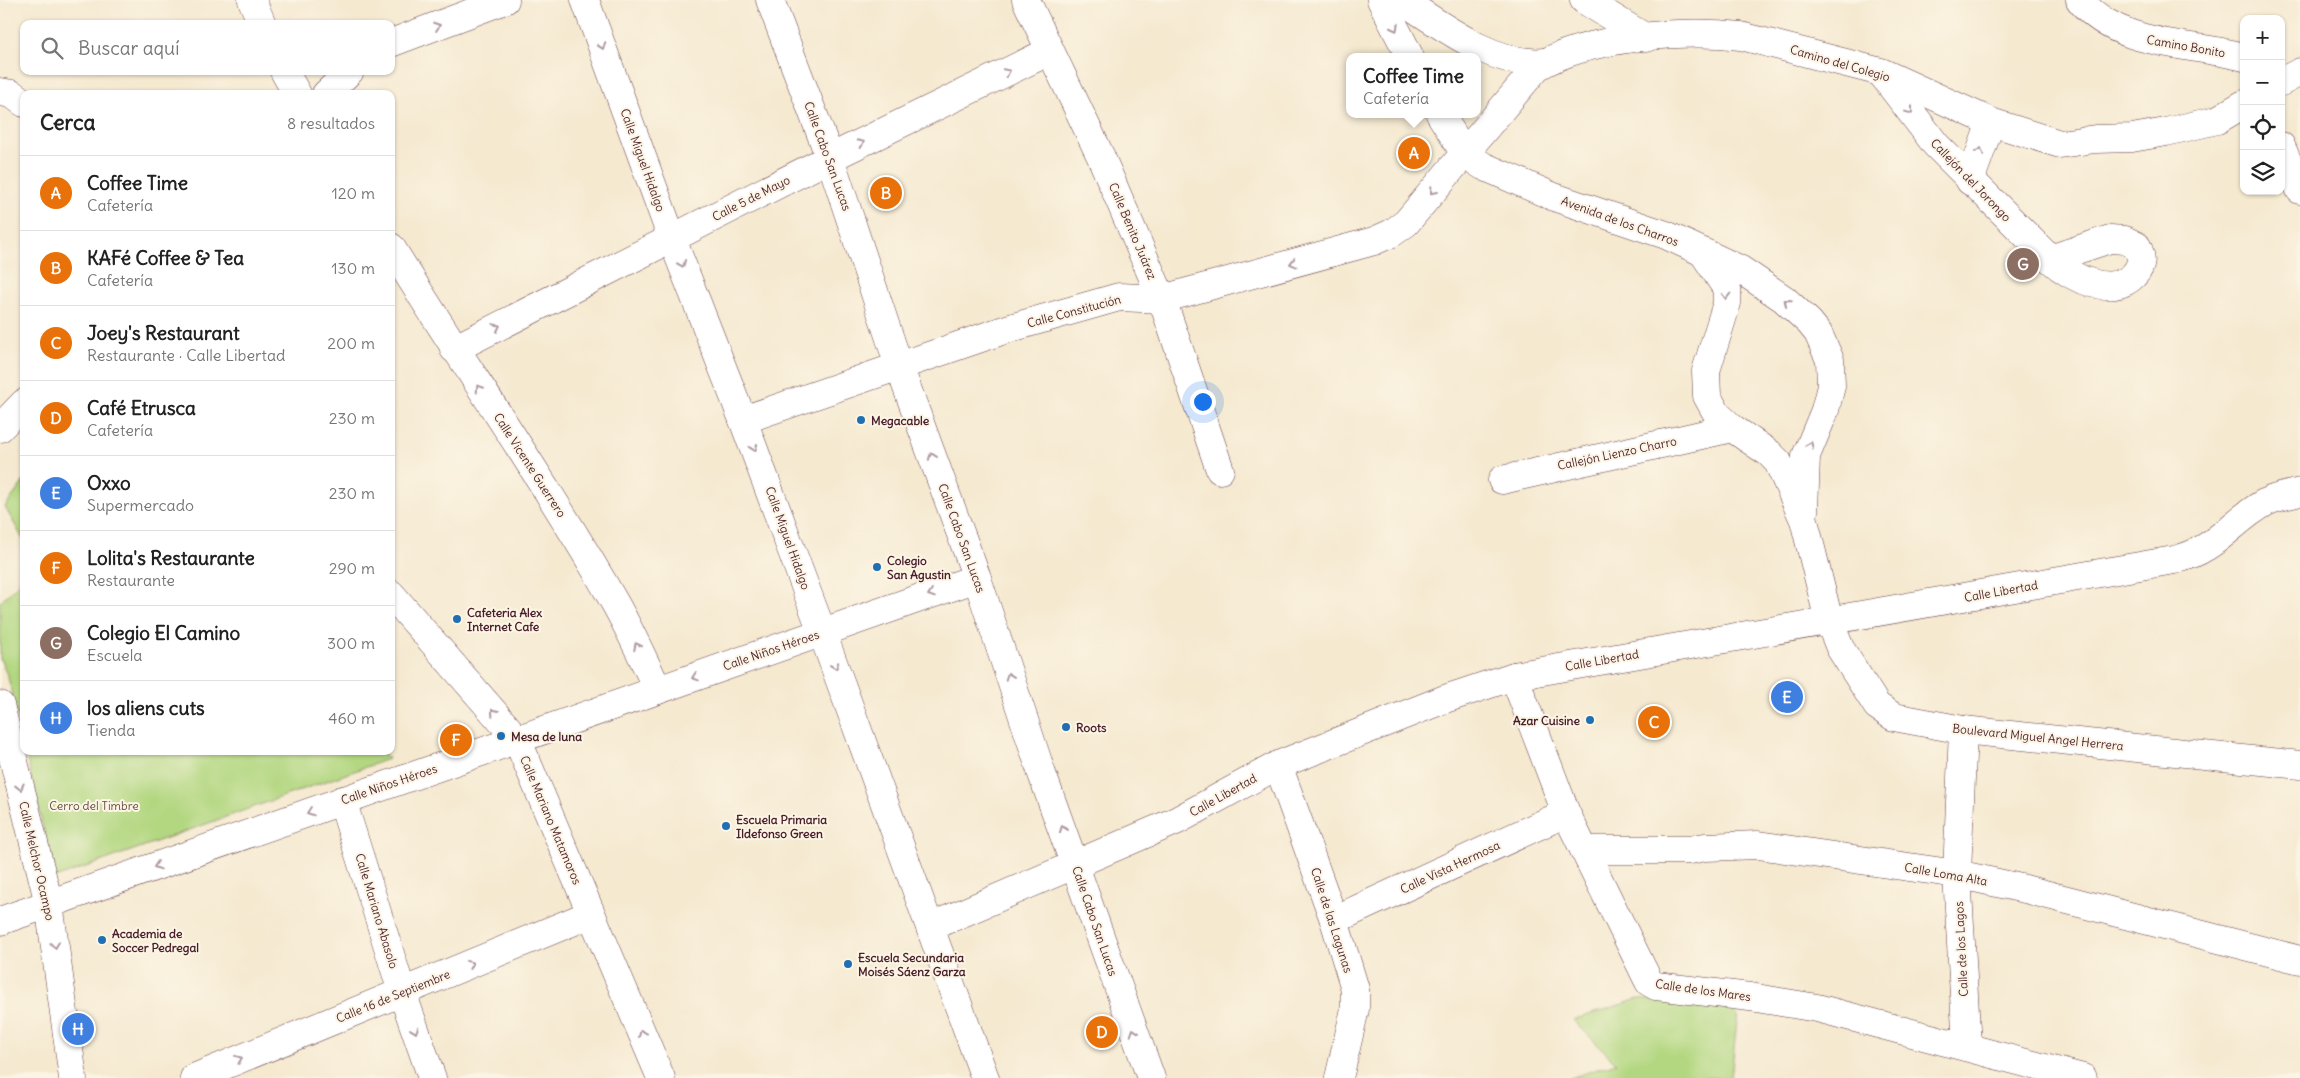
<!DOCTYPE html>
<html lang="es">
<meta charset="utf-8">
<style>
body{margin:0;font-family:Delius,sans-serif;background:#f6f6f6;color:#222}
.controls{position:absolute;right:15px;top:15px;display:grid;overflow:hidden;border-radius:10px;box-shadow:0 1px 4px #0004}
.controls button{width:45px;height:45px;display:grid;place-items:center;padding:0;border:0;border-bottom:1px solid #e0e0e0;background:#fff;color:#222;font:25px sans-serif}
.you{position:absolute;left:1202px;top:401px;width:18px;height:18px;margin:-12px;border:4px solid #fff;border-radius:50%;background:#1a73e8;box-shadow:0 0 0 8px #1a73e833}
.badge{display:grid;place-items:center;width:32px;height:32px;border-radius:50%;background:#1f6fb2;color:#fff;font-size:16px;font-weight:700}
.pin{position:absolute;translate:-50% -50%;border:2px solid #fff;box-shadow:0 1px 5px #0006}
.popup{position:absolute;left:1346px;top:53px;width:135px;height:65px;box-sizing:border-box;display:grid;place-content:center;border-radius:10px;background:#fff;filter:drop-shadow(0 1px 4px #0005);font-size:16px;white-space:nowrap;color:#767676}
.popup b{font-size:19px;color:#222}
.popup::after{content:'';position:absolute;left:50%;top:100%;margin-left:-10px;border:10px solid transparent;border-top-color:#fff}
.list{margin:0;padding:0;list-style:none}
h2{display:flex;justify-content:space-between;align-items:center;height:65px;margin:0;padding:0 20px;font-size:21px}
h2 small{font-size:16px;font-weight:400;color:#767676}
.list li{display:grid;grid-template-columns:32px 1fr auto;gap:15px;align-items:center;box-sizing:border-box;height:75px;padding:0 20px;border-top:1px solid #e0e0e0}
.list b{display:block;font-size:19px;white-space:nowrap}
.list p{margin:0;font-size:16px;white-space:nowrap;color:#767676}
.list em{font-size:16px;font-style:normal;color:#767676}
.icon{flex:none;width:28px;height:28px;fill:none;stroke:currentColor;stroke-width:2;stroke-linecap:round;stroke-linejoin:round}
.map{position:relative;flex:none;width:2300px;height:1078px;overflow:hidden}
.search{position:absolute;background:#fff;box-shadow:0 1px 4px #0004;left:20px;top:20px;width:375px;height:55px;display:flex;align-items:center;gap:12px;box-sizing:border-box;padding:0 18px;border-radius:10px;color:#767676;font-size:19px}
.panel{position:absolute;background:#fff;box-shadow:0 1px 4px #0004;left:20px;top:90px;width:375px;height:665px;border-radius:10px}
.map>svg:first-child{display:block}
.green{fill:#b2d780;stroke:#7e7b56}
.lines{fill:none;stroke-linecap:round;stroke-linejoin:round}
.minor-casing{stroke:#643d44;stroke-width:29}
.major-casing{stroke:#643d44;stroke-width:29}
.minor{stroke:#fff;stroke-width:28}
.major{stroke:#fff;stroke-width:28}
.oneway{stroke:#ae9aa0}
.poi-dot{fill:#1f6fb2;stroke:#fcf5e5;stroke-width:2}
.labels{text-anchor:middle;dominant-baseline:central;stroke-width:4;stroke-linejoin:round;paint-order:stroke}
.street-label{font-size:12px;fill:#4a1f2b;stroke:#fcf5e5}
.poi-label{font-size:12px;font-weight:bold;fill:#4a1f2b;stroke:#fcf5e5;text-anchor:start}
.park-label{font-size:12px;fill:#644d40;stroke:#fcf5e5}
</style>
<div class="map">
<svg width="2300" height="1078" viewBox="0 0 2300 1078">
<rect width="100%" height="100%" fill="#fcf5e5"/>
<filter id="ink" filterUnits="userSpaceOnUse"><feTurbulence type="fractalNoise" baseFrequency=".02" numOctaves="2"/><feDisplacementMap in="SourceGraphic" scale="10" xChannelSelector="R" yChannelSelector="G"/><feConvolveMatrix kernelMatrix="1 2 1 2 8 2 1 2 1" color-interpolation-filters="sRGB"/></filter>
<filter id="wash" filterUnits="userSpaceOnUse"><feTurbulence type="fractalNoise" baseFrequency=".0096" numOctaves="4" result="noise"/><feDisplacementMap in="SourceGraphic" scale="20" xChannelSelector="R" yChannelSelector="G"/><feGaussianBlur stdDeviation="1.12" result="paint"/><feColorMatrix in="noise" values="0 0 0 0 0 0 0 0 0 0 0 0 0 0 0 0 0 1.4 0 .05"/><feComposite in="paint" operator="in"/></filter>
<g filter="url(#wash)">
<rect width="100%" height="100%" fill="#f5e9d0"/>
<g class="green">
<path d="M 24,481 L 24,541 L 5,507 Z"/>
<path d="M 24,578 L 24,745 L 8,677 L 0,659 L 0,602 Z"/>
<path d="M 25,751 L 383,751 L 388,759 L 55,878 Z"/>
<path d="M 1638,999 L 1738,1010 L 1731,1078 L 1570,1078 L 1616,1063 L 1573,1020 Z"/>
</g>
</g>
<g filter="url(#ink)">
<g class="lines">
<g class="minor-casing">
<g id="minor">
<path d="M 252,0 L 262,24"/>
<path d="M 1026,0 L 1101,157 L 1162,299 L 1220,470"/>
<path d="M 1381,0 L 1410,57"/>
<path d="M 1402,0 C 1442,26 1495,67 1545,62"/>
<path d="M 1584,0 L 1646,38"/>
<path d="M 2080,0 C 2119,48 2189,42 2244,57"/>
<path d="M 284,71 L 297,94"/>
<path d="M 1882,74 L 1936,145 L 2050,259 C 2070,277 2111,299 2134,275 C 2143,265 2142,257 2137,246 L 2125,240 L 2110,239 L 2050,259"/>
<path d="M 2281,82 L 2300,72"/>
<path d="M 0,92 L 12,94 L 24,103"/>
<path d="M 1440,114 L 1465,154 L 1483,166 L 1554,197 L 1666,235 L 1741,270 L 1784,299 L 1809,322 L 1818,333 L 1830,360 L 1831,386 L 1825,410 L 1806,456 L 1804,511"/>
<path d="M 2281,146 L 2300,190"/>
<path d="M 1970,181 L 1991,122"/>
<path d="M 391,247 C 465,367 546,482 616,605 C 631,632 644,661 658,690"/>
<path d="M 1704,254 L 1727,289 L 1727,303 L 1706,371 L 1707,396 L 1717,414 L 1732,428 L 1769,453 L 1778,462 L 1804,520 L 1829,621 L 1840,648 L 1877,706 L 1894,717 L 1963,730 L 2300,765"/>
<path d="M 454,349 L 830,158 L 1050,51"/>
<path d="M 743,420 L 1007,329 L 1119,297 L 1162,299 L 1374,241 L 1392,233 L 1406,223 L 1537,67 C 1587,37 1684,29 1741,36 L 1881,72 L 1991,122 L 2060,144 L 2095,139 L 2132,138 L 2166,132 L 2217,120 L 2244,104"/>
<path d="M 1502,480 L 1732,428"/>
<path d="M 391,594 L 517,739 L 661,1078"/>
<path d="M 1514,676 L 1566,813 L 1649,982 L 1656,986 L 1750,997 L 1817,1008 L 2083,1078"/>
<path d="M 0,705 L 49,904 L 73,1078"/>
<path d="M 1963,730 L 1957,874 L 1967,1047"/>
<path d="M 1278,765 L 1334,920 L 1355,989 L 1355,1009 L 1339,1078"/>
<path d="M 342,800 L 402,992 L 432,1078"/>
<path d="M 1584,850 L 1690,850 L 1705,847 L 1758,845 L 1957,874 L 2025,889 L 2300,960"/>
<path d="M 1334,920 L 1566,813"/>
<path d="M 0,921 L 977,578"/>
<path d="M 930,927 L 1178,820 L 1278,765 L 1445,699 L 1514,676 L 2174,560 C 2217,550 2230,522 2266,502 C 2276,497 2289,495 2300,492"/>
<path d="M 194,1078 L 591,914"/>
</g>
</g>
<g class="major-casing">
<g id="major">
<path d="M 585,0 L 672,239 L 743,420 L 822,632 L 985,1078"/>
<path d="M 770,0 L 830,158 L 899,366 L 977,578 L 1042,774 L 1151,1078"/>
<path d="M 391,43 L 505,0"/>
<path d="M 326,94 L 350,71"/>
<path d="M 0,428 L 24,403"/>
</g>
</g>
<use href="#minor" class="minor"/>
<use href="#major" class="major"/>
</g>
<defs><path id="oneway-chevron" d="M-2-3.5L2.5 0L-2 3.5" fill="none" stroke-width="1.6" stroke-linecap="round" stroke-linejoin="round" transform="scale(1.25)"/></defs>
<g class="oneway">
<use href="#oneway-chevron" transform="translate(437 26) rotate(-20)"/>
<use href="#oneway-chevron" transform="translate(1395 28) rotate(63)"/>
<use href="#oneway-chevron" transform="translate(602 46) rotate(70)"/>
<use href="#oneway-chevron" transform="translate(1007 72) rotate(-26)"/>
<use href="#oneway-chevron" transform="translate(1910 111) rotate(53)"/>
<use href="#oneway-chevron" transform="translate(861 143) rotate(-26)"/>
<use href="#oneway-chevron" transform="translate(1980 151) rotate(-71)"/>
<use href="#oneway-chevron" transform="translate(1433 191) rotate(131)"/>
<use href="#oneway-chevron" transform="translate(1293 263) rotate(165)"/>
<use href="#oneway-chevron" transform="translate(682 264) rotate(68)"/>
<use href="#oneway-chevron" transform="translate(1726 296) rotate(90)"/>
<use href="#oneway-chevron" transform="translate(1787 302) rotate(-140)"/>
<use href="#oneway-chevron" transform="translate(497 327) rotate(-27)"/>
<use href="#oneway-chevron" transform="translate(479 388) rotate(-123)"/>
<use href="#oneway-chevron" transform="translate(1810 445) rotate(-67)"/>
<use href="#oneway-chevron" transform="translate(754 448) rotate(70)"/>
<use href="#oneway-chevron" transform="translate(932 456) rotate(-110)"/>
<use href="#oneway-chevron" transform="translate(931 594) rotate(161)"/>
<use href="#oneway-chevron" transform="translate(637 646) rotate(-117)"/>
<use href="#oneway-chevron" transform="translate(835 666) rotate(70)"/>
<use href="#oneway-chevron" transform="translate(1009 676) rotate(-109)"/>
<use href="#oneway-chevron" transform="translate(695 677) rotate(161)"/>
<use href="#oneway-chevron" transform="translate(494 712) rotate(-131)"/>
<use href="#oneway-chevron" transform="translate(20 787) rotate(76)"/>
<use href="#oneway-chevron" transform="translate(310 812) rotate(161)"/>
<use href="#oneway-chevron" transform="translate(1063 829) rotate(-110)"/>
<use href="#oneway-chevron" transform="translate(157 866) rotate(161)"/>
<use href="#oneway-chevron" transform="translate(55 945) rotate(82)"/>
<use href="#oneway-chevron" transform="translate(470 964) rotate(-22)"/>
<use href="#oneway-chevron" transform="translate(415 1030) rotate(71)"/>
<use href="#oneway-chevron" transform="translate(1134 1032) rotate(-109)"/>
<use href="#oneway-chevron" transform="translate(642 1033) rotate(-113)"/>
<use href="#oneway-chevron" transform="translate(239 1059) rotate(-22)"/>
</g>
</g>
<g class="poi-dot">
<circle cx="861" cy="420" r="5"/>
<circle cx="877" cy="567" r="5"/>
<circle cx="457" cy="619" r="5"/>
<circle cx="1590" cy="720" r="5"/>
<circle cx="1066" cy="727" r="5"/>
<circle cx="501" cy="736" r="5"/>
<circle cx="726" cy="826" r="5"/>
<circle cx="102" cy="940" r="5"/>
<circle cx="848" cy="964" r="5"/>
</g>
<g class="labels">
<g class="street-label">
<text transform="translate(2186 46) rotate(10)">Camino Bonito</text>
<text transform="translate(1840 63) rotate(16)">Camino del Colegio</text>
<text transform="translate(828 156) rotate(70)">Calle Cabo San Lucas</text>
<text transform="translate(643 160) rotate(70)">Calle Miguel Hidalgo</text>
<text transform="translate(1971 180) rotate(46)">Callejón del Jorongo</text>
<text transform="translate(751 198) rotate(-27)">Calle 5 de Mayo</text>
<text transform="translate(1620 221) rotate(20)">Avenida de los Charros</text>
<text transform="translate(1133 231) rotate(67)">Calle Benito Juárez</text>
<text transform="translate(1074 311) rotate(-15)">Calle Constitución</text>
<text transform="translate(1617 453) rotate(-12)">Callejón Lienzo Charro</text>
<text transform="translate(530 465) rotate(57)">Calle Vicente Guerrero</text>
<text transform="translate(788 538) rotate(70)">Calle Miguel Hidalgo</text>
<text transform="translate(962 538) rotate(70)">Calle Cabo San Lucas</text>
<text transform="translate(2001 591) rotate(-10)">Calle Libertad</text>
<text transform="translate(771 650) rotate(-19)">Calle Niños Héroes</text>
<text transform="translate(1602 660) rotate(-10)">Calle Libertad</text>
<text transform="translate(2038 737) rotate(6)">Boulevard Miguel Angel Herrera</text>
<text transform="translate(389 784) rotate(-19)">Calle Niños Héroes</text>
<text transform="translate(1223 795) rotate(-29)">Calle Libertad</text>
<text transform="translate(551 820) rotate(67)">Calle Mariano Matamoros</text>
<text transform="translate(37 861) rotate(77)">Calle Melchor Ocampo</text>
<text transform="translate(1450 867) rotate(-25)">Calle Vista Hermosa</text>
<text transform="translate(1946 874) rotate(10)">Calle Loma Alta</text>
<text transform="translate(377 911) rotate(73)">Calle Mariano Abasolo</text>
<text transform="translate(1332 920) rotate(72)">Calle de las Lagunas</text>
<text transform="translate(1095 921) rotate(71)">Calle Cabo San Lucas</text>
<text transform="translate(1961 949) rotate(-93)">Calle de los Lagos</text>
<text transform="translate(1703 990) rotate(8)">Calle de los Mares</text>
<text transform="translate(393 996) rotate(-22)">Calle 16 de Septiembre</text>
</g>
<g class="poi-label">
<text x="871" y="420">Megacable</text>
<text x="887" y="560">Colegio<tspan x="887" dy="14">San Agustin</tspan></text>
<text x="467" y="612">Cafeteria Alex<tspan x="467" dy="14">Internet Cafe</tspan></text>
<text x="1580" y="720" text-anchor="end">Azar Cuisine</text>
<text x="1076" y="727">Roots</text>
<text x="511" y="736">Mesa de luna</text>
<text x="736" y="819">Escuela Primaria<tspan x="736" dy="14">Ildefonso Green</tspan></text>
<text x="112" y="933">Academia de<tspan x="112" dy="14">Soccer Pedregal</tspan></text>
<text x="858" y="957">Escuela Secundaria<tspan x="858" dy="14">Moisés Sáenz Garza</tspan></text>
</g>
<g class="park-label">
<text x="94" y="805">Cerro del Timbre</text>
</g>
</g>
</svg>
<div class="controls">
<button>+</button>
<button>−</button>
<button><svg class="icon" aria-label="locate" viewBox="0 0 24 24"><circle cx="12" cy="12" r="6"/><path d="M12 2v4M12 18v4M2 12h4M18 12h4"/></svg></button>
<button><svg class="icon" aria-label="layers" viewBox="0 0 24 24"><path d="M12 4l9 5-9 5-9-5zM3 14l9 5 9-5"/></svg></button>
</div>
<div class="you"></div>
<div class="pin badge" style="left:1414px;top:153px;background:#e8710a">A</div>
<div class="popup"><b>Coffee Time</b>Cafetería</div>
<div class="pin badge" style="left:886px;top:193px;background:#e8710a">B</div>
<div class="pin badge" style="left:1654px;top:722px;background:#e8710a">C</div>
<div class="pin badge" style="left:1102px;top:1032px;background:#e8710a">D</div>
<div class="pin badge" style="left:1787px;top:697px;background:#3f7fe0">E</div>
<div class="pin badge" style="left:456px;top:740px;background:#e8710a">F</div>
<div class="pin badge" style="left:2023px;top:264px;background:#8d6e63">G</div>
<div class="pin badge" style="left:78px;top:1029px;background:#3f7fe0">H</div>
<div class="search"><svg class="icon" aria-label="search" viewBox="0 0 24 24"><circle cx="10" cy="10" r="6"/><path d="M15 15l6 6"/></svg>Buscar aquí</div>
<section class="panel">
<h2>Cerca<small>8 resultados</small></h2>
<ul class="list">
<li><span class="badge" style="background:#e8710a">A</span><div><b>Coffee Time</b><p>Cafetería</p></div><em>120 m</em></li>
<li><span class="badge" style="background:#e8710a">B</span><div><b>KAFé Coffee &amp; Tea</b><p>Cafetería</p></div><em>130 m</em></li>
<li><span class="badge" style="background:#e8710a">C</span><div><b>Joey's Restaurant</b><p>Restaurante · Calle Libertad</p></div><em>200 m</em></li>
<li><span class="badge" style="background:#e8710a">D</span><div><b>Café Etrusca</b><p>Cafetería</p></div><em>230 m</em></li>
<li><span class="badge" style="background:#3f7fe0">E</span><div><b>Oxxo</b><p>Supermercado</p></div><em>230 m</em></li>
<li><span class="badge" style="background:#e8710a">F</span><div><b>Lolita's Restaurante</b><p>Restaurante</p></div><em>290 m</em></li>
<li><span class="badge" style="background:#8d6e63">G</span><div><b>Colegio El Camino</b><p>Escuela</p></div><em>300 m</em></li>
<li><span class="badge" style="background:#3f7fe0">H</span><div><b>los aliens cuts</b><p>Tienda</p></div><em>460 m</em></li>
</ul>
</section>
</div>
